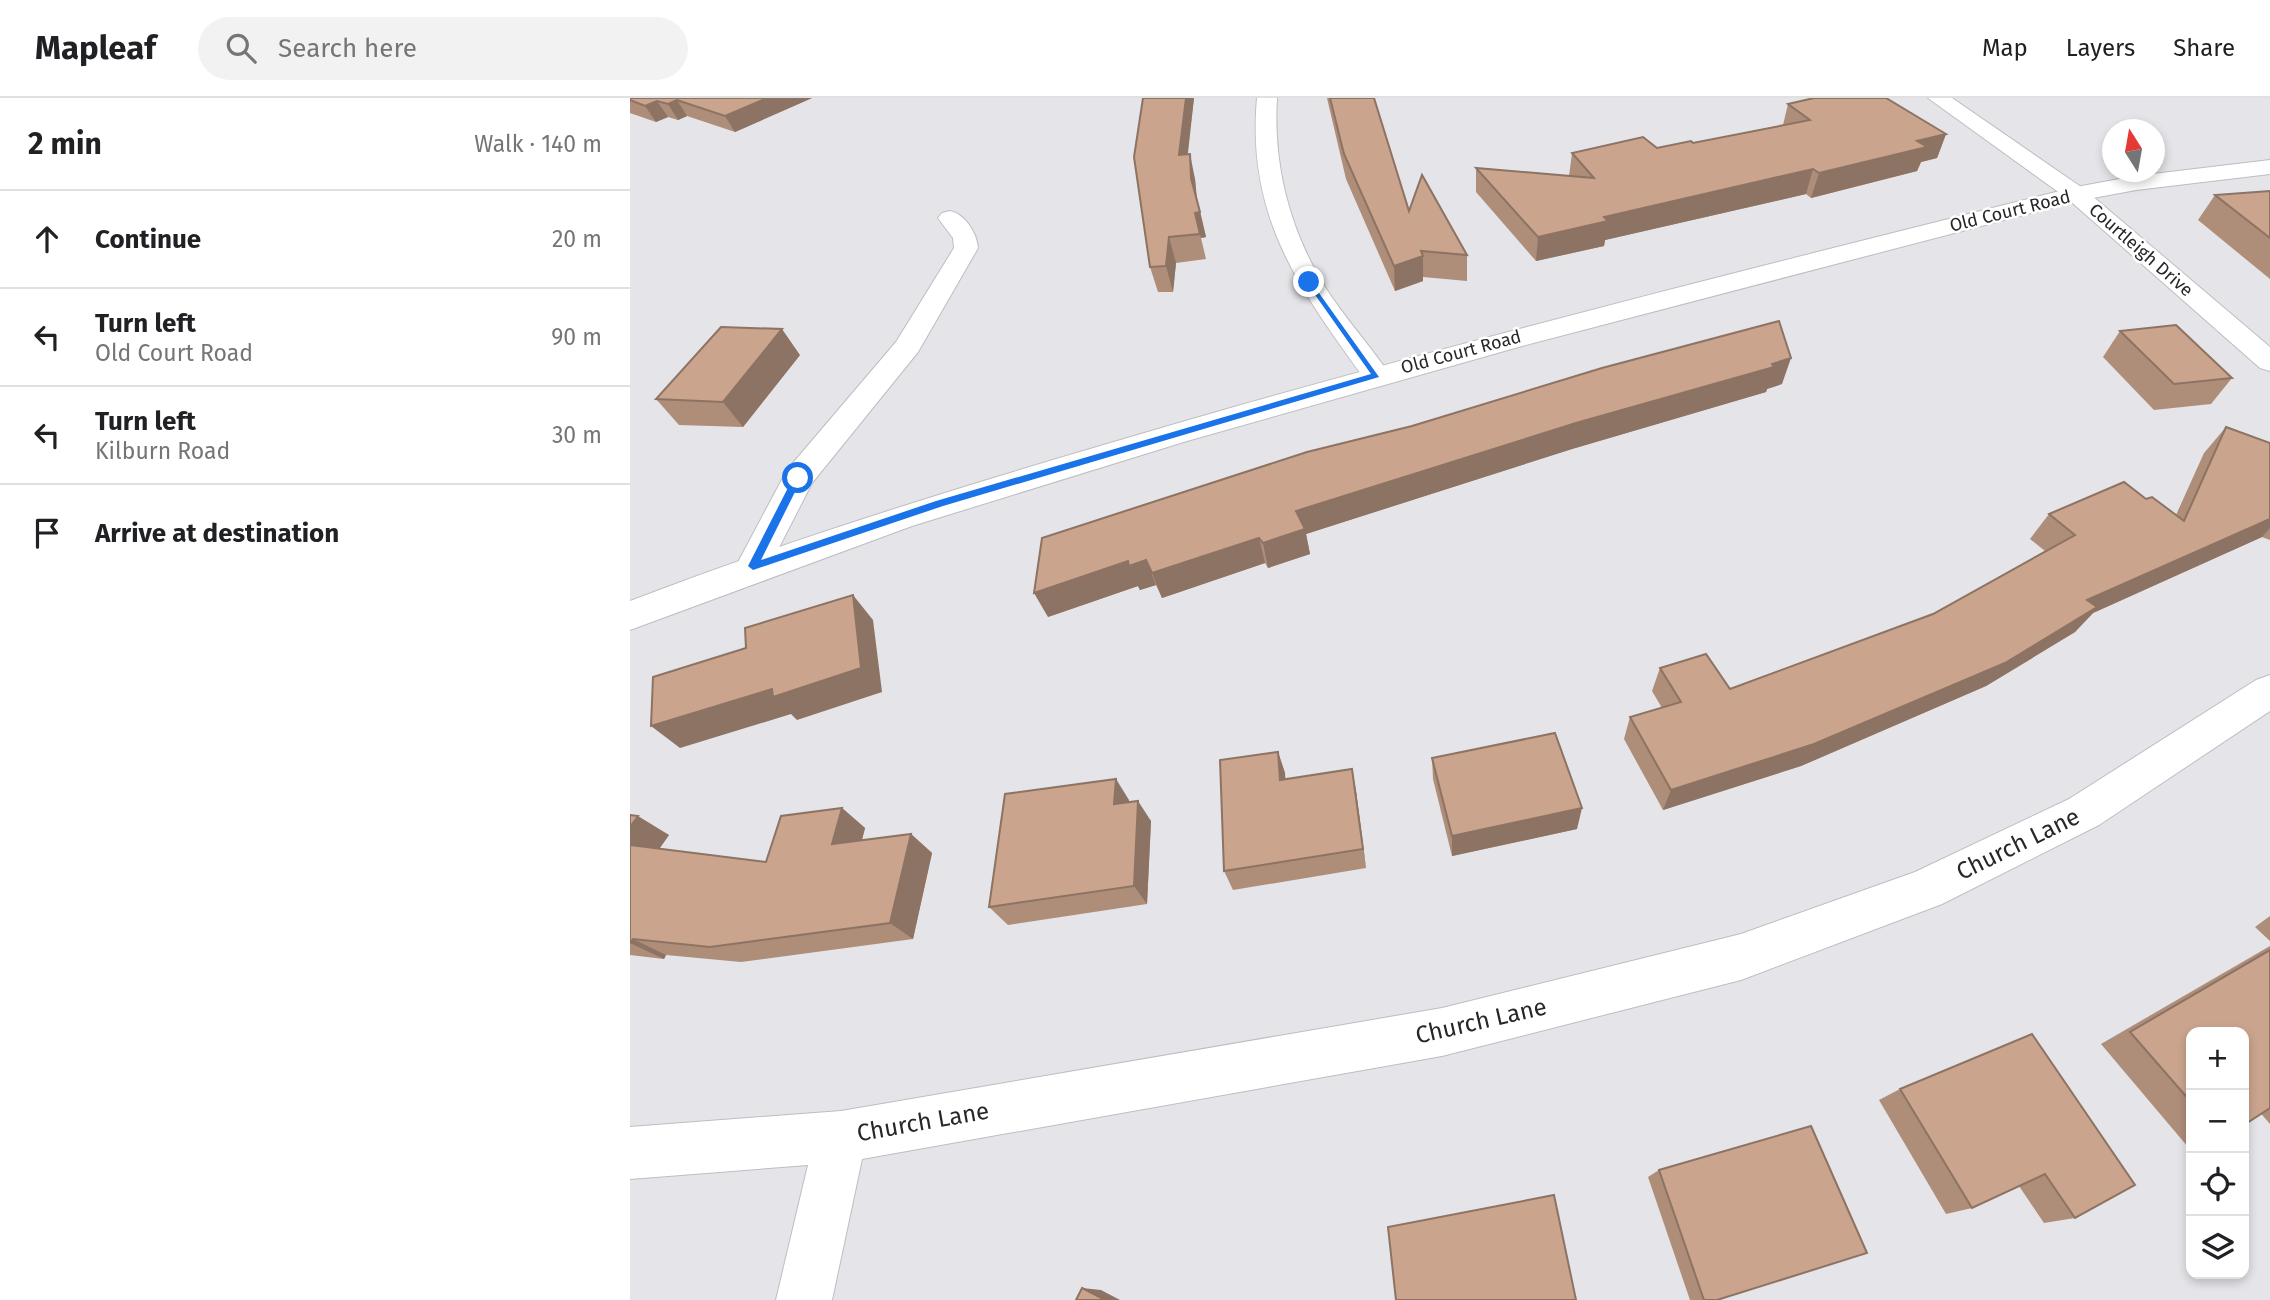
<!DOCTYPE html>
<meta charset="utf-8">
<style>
body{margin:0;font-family:"Fira Sans",sans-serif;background:#f2f2f2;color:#202124}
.controls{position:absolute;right:21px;bottom:21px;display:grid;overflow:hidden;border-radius:14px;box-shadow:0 4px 10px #0003}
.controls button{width:63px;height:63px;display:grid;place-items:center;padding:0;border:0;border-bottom:2px solid #e0e0e0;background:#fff;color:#202124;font:35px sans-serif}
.compass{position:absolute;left:1472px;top:21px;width:63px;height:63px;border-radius:50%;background:#fff;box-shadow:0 4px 10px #0003;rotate:349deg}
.stop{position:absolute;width:21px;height:21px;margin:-16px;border:5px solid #1a73e8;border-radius:50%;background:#fff}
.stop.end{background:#1a73e8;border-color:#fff;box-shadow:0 2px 7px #0008}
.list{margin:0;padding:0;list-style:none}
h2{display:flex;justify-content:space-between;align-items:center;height:91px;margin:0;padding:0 28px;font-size:30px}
h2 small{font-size:23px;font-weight:400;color:#757577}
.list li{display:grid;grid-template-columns:46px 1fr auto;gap:21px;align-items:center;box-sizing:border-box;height:98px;padding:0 28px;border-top:2px solid #e0e0e0}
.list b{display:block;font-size:26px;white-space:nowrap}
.list p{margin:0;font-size:23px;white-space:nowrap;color:#757577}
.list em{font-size:23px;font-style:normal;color:#757577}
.icon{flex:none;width:38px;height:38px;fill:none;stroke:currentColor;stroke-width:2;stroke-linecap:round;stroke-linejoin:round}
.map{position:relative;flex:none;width:1640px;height:1202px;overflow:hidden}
header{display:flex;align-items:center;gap:42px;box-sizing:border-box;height:98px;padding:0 35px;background:#fff;border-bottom:2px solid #e0e0e0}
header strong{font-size:33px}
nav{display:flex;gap:38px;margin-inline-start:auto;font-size:24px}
.search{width:490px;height:63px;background:#f2f2f2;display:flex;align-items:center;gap:18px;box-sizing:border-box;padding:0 24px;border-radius:38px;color:#757577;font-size:26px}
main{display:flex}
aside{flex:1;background:#fff}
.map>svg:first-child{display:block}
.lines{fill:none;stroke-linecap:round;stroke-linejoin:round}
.minor-casing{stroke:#bdbdc2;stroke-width:2}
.major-casing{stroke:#bdbdc2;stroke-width:2}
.minor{fill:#fff;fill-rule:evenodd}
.major{fill:#fff;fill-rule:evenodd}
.wall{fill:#ae8d79}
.shaded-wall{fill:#8d7363}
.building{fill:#caa48d;stroke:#8d7363;stroke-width:2}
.route{fill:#1a73e8}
.labels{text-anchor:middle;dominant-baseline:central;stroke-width:5;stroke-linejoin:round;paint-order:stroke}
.far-street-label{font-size:18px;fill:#272729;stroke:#fff}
.near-street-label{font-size:24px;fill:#272729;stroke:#fff}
</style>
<header>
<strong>Mapleaf</strong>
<div class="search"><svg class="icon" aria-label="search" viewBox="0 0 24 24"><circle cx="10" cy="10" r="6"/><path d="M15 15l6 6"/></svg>Search here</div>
<nav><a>Map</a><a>Layers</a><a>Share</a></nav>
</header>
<main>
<aside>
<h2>2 min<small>Walk · 140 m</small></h2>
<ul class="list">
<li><svg class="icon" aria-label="ahead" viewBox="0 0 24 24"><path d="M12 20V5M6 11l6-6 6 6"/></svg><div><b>Continue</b></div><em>20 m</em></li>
<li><svg class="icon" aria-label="left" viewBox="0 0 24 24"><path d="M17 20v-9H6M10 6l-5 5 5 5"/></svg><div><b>Turn left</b><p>Old Court Road</p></div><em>90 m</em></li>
<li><svg class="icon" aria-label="left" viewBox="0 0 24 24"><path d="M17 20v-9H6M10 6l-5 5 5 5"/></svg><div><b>Turn left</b><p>Kilburn Road</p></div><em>30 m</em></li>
<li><svg class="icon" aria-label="arrive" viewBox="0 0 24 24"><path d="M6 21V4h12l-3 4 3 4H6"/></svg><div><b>Arrive at destination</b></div></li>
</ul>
</aside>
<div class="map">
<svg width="1640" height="1202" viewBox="0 0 1640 1202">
<rect width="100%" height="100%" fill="#e4e4e9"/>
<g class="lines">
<g class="minor-casing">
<g id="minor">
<path d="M 627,0 L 647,0 C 643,66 659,129 693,186 C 713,218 739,246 760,277 L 756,283 L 746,286 L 736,283 C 670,192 616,119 627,0 Z"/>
<path d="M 1298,0 L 1322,0 L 1454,91 L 1640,249 L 1640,273 L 1630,270 L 1438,101 Z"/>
<path d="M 320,113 C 335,116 347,135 348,150 L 288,254 L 182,385 L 135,477 L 123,481 L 111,477 L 106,468 L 157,372 L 266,244 L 324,150 L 323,140 L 308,120 L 312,115 Z"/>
<path d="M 1640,577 L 1640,613 L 1469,727 L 1312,806 L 1111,882 L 812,958 L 232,1061 L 202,1202 L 146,1202 L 178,1067 L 0,1081 L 0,1029 L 211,1013 L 812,910 L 1111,836 L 1285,774 L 1439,701 L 1626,582 Z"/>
</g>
</g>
<g class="major-casing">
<path id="major" d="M 1640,62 L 1640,76 L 1506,92 L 1447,103 L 892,248 L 557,343 L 282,428 L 0,532 L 0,503 C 196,428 396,369 597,311 C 879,231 1162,160 1446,89 L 1506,78 Z"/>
</g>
<use href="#minor" class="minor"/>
<use href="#major" class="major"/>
</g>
<g class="wall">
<path d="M 0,0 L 182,0 L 105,34 L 57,18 L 48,22 L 38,19 L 26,24 L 0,15 Z"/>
<path d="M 513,0 L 564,0 L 557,57 L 565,81 L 567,100 L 576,139 L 571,140 L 576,161 L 546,165 L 543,194 L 528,194 L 520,169 Z"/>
<path d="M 697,0 L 744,0 L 779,113 L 837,157 L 837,183 L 793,179 L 793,183 L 765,193 L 716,81 Z"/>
<path d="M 1158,6 L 1316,36 L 1307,60 L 1291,64 L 1287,73 L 1181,100 L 1176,96 L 975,142 L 974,148 L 906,163 L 846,94 L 846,70 L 939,78 L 942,55 L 1027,50 L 1063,45 L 1153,27 Z"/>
<path d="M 1640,93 L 1640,181 L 1568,122 L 1585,97 Z"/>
<path d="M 1490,233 L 1602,280 L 1581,306 L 1524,312 L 1473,259 Z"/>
<path d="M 170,257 L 113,329 L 49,327 L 26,301 Z"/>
<path d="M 1152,286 L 1137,291 L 1136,294 L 942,351 L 676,436 L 680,456 L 638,470 L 635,465 L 532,500 L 526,487 L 510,492 L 508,488 L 418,519 L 782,328 Z"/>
<path d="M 1596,329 L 1640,345 L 1640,442 L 1632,439 L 1463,515 L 1445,534 L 1356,588 L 1171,668 L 1033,712 L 994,641 L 1000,619 L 1032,610 L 1022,593 L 1030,570 L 1100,591 L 1303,516 L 1415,453 L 1400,441 L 1419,416 L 1516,401 L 1546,417 L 1574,355 Z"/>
<path d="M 648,654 L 655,675 L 655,682 L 726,693 L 736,770 L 603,792 L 594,773 Z"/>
<path d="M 802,660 L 947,731 L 822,758 L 803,681 Z"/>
<path d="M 499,702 L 498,704 L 521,723 L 517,806 L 378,827 L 359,809 Z"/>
<path d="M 212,710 L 235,730 L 232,742 L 281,736 L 302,755 L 283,841 L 111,864 L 36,857 L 34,861 L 0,857 L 0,717 L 39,737 L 29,751 L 136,764 Z"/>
<path d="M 1640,818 L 1640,843 L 1625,829 Z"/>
<path d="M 1640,848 L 1640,1026 L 1561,934 L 1561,1048 L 1558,1049 L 1471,946 Z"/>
<path d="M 1402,936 L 1445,1120 L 1414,1125 L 1389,1088 L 1342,1110 L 1316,1116 L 1249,1002 L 1270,991 Z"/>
<path d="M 1029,1072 L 1087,1202 L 1060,1202 L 1018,1079 Z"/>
</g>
<g class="shaded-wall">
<path d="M 137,0 L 182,0 L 105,34 L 95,18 Z"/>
<path d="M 556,0 L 564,0 L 555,82 L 549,57 Z"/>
<path d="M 47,2 L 57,18 L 48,22 L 38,6 Z"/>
<path d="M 27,3 L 38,19 L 26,24 L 15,8 Z"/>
<path d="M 1316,36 L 1307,60 L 1291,64 L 1287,73 L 1181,100 L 1189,75 L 1287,43 Z"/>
<path d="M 560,56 L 565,81 L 567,105 L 561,80 Z"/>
<path d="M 1183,71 L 1176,96 L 975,142 L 974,148 L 906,163 L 908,139 L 974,119 Z"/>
<path d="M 570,114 L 576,139 L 571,140 L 565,115 Z"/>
<path d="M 539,139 L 546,165 L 543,194 L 536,168 Z"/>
<path d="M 793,158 L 793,183 L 765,193 L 764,168 Z"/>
<path d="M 152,231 L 170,257 L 113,329 L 93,304 Z"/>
<path d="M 1161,260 L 1152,286 L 1137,291 L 1136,294 L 942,351 L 676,436 L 680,456 L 638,470 L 633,445 L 666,413 L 946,325 Z"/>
<path d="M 1640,421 L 1640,430 L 1632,439 L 1463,515 L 1445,534 L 1356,588 L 1171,668 L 1033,712 L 1041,692 L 1457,502 Z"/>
<path d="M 629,440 L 635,465 L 532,500 L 522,475 Z"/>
<path d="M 516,462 L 526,487 L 510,492 L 508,488 L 418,519 L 404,495 L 498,463 Z"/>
<path d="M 223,497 L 243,522 L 252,594 L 167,622 L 161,616 L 50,650 L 21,628 L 142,591 Z"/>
<path d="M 648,654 L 655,675 L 657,703 L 650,682 Z"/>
<path d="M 722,671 L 726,693 L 736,770 L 733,751 Z"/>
<path d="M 486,681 L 499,702 L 497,726 L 484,706 Z"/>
<path d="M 508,703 L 521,723 L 517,806 L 504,788 Z"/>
<path d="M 212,710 L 235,730 L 226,764 L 202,746 Z"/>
<path d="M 952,710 L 947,731 L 822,758 L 822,738 Z"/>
<path d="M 8,718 L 39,737 L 20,764 L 0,752 L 0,729 Z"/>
<path d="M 281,736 L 302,755 L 283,841 L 260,825 Z"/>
<path d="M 3,841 L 36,857 L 34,861 L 0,845 Z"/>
<path d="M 452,1190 L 471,1192 L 490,1202 L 475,1202 Z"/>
</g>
<g class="building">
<path d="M 0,0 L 137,0 L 95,18 L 47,2 L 38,6 L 27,3 L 15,8 L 0,2 Z"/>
<path d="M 513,0 L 556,0 L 549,57 L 560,56 L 561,80 L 570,114 L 565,115 L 570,136 L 539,139 L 536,168 L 520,169 L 504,59 Z"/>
<path d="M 700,0 L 744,0 L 779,113 L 792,77 L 837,157 L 791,153 L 793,158 L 764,168 L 714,56 Z"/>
<path d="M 1184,0 L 1256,0 L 1316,36 L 1287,43 L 1297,49 L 1189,75 L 1183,71 L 974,119 L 978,123 L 908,139 L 846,70 L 964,80 L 942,55 L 1013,39 L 1027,50 L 1061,43 L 1063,45 L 1180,22 L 1158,6 Z"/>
<path d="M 1640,93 L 1640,140 L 1585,97 Z"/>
<path d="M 1149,223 L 1161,260 L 1142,266 L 1144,269 L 946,325 L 666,413 L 675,431 L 633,445 L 629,440 L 522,475 L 516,462 L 499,468 L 498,463 L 404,495 L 412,440 L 677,354 L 782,328 L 972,270 Z"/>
<path d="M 1546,227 L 1602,280 L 1544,286 L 1490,233 Z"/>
<path d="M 91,229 L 152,231 L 93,304 L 26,301 Z"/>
<path d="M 1596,329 L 1640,345 L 1640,421 L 1457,502 L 1467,509 L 1375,565 L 1184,646 L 1041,692 L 1000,619 L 1051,604 L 1030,570 L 1076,556 L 1100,591 L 1303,516 L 1445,437 L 1419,416 L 1494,384 L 1516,401 L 1522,399 L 1554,423 Z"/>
<path d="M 223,497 L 231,570 L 143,599 L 142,591 L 21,628 L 23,579 L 116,550 L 115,530 Z"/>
<path d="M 925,635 L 952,710 L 822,738 L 802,660 Z"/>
<path d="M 648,654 L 650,682 L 722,671 L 733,751 L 594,773 L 590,662 Z"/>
<path d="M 486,681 L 484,706 L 508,703 L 504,788 L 359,809 L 375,696 Z"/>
<path d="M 212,710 L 202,746 L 281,736 L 260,825 L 80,849 L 3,841 L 0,845 L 0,747 L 136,764 L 151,718 Z"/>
<path d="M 0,717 L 8,718 L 0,729 Z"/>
<path d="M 1640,852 L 1640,1010 L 1614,1027 L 1614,934 L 1561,934 L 1561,1004 L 1500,934 Z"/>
<path d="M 1402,936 L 1505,1087 L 1445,1120 L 1415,1076 L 1342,1110 L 1270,991 Z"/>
<path d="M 1181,1028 L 1237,1155 L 1087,1202 L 1074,1202 L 1029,1072 Z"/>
<path d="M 924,1097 L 946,1202 L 766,1202 L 758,1129 Z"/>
<path d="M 452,1190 L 475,1202 L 446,1202 Z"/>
</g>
<path class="route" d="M 679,181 L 749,279 L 313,408 L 123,472 L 118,468 L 164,378 L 172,380 L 131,462 L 306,403 L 741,276 L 676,184 Z"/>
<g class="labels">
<g class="far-street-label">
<text transform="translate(1380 113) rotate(-14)">Old Court Road</text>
<text transform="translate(1511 152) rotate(41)">Courtleigh Drive</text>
<text transform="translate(831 254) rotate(-15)">Old Court Road</text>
</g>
<g class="near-street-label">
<text transform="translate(1388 746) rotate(-26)">Church Lane</text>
<text transform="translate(851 923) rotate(-13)">Church Lane</text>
<text transform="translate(293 1024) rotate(-10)">Church Lane</text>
</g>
</g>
</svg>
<div class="controls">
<button>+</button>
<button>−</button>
<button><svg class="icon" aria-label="locate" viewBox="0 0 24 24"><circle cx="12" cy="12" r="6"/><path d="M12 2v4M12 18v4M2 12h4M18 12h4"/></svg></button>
<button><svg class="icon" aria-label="layers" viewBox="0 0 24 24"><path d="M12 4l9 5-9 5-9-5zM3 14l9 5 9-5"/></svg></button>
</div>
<svg class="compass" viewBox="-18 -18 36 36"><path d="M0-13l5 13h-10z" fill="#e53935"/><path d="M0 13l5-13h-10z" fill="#757577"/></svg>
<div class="stop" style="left:168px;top:380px"></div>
<div class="stop end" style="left:679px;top:184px"></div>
</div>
</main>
